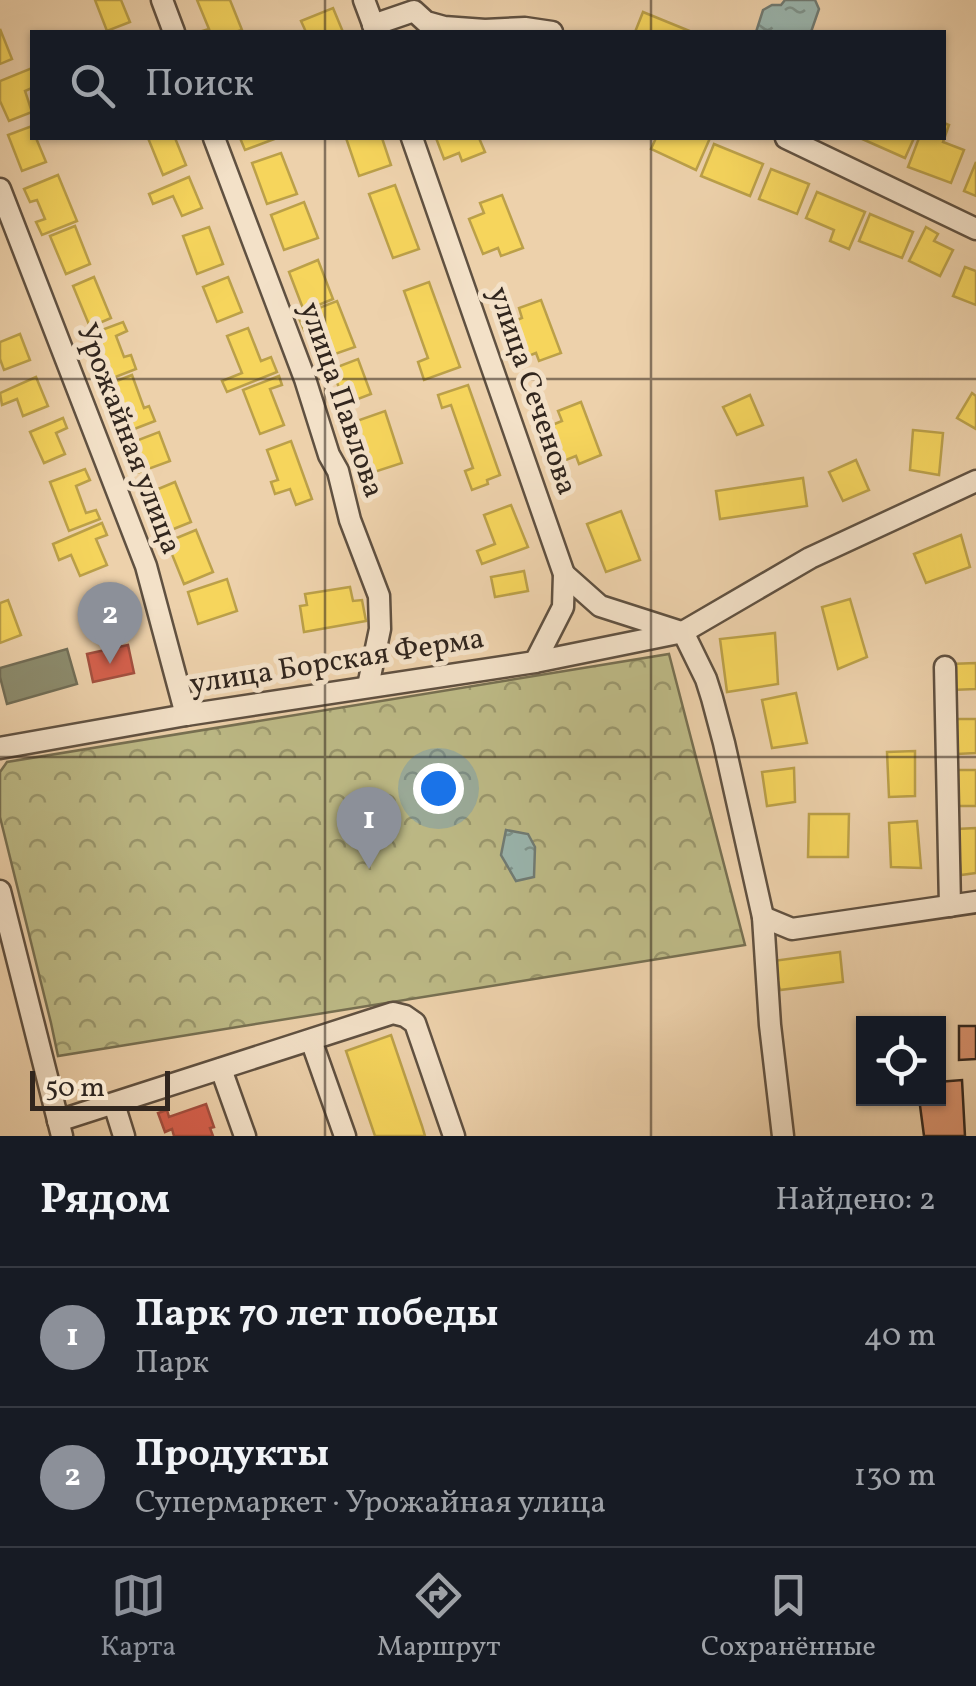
<!DOCTYPE html>
<html lang="ru">
<meta charset="utf-8">
<style>
body{margin:0;font-family:Vollkorn,serif;background:#20242c;color:#f1f3f6}
.controls{position:absolute;right:30px;bottom:30px;display:grid;overflow:hidden;border-radius:0px;box-shadow:0 2px 8px #0004}
.controls button{width:90px;height:90px;display:grid;place-items:center;padding:0;border:0;border-bottom:2px solid #363941;background:#171b24;color:#f1f3f6;font:50px sans-serif}
.scale{position:absolute;left:30px;bottom:25px;width:140px;box-sizing:border-box;padding-left:10px;border:5px solid #31261e;border-top:0;font-size:28px;line-height:35px;white-space:nowrap;color:#31261e;-webkit-text-stroke:8px #f3e1c8;paint-order:stroke}
.you{position:absolute;left:438px;top:788px;width:35px;height:35px;margin:-25px;border:8px solid #fff;border-radius:50%;background:#1a73e8;box-shadow:0 0 0 15px #1a73e833}
.badge{display:grid;place-items:center;width:65px;height:65px;border-radius:50%;background:#8c9099;color:#fff;font-size:32px;font-weight:700}
.pin{position:absolute;translate:-50% -82px;filter:drop-shadow(0 2px 5px #0008)}
.pin::after{content:'';position:absolute;top:52px;width:35px;height:30px;background:inherit;clip-path:polygon(0 0,100% 0,50% 100%)}
.list{margin:0;padding:0;list-style:none}
h2{display:flex;justify-content:space-between;align-items:center;height:130px;margin:0;padding:0 40px;font-size:42px}
h2 small{font-size:32px;font-weight:400;color:#9ea1a6}
.list li{display:grid;grid-template-columns:65px 1fr auto;gap:30px;align-items:center;box-sizing:border-box;height:140px;padding:0 40px;border-top:2px solid #363941}
.list b{display:block;font-size:38px;white-space:nowrap}
.list p{margin:0;font-size:32px;white-space:nowrap;color:#9ea1a6}
.list em{font-size:32px;font-style:normal;color:#9ea1a6}
.icon{flex:none;width:55px;height:55px;fill:none;stroke:currentColor;stroke-width:2;stroke-linecap:round;stroke-linejoin:round}
.map{position:relative;flex:none;width:976px;height:1136px;overflow:hidden}
.search{position:absolute;background:#171b24;box-shadow:0 2px 8px #0004;left:30px;right:30px;top:30px;height:110px;display:flex;align-items:center;gap:25px;box-sizing:border-box;padding:0 35px;border-radius:0px;color:#9ea1a6;font-size:38px}
.sheet{height:410px;background:#171b24}
nav{display:flex;justify-content:space-around;align-items:center;box-sizing:border-box;height:140px;border-top:2px solid #363941;background:#171b24;font-size:28px;color:#9ea1a6}
nav a{display:grid;justify-items:center;gap:5px}
nav .on{color:#8c9099}
.map>svg:first-child{display:block}
.park{fill:url(#park-crowns);stroke:#777052;stroke-width:2.5}
.water{fill:url(#water-ripples);stroke:#707c75;stroke-width:2.5}
.homes{fill:#f6d55c;stroke:#bba049;stroke-width:2.5}
.shops{fill:#d6604d;stroke:#a44f3f;stroke-width:2.5}
.industry{fill:#8c8c6e;stroke:#716d56;stroke-width:2.5}
.building{fill:#db9470;stroke:#31261e;stroke-width:2.5}
.lines{fill:none;stroke-linecap:round;stroke-linejoin:round}
.minor-casing{stroke:#605141;stroke-width:25}
.minor{stroke:#f3e1c8;stroke-width:20}
.grid{fill:none;stroke:#31261e;stroke-width:2.5;stroke-opacity:0.55}
.labels{text-anchor:middle;dominant-baseline:central;stroke-width:10;stroke-linejoin:round;paint-order:stroke}
.street-label{font-size:30px;fill:#31261e;stroke:#f3e1c8}
</style>
<div class="map">
<svg width="976" height="1136" viewBox="0 0 976 1136">
<defs>
<pattern id="park-crowns" width="20" height="18" patternUnits="userSpaceOnUse" patternTransform="scale(2.5)"><rect width="20" height="18" fill="#bdba86"/><path d="M2 6a3 3 0 1 1 6 0M12 15a3 3 0 1 1 6 0" fill="none" stroke="#9a976d"/></pattern>
<pattern id="water-ripples" width="26" height="14" patternUnits="userSpaceOnUse" patternTransform="scale(2.5)"><rect width="26" height="14" fill="#9ab6af"/><path d="M2 4q2-2 4 0t4 0M15 11q2-2 4 0t4 0" fill="none" stroke="#7e948e"/></pattern>
</defs>
<rect width="100%" height="100%" fill="#edd1ab"/>
<filter id="stains"><feTurbulence type="fractalNoise" baseFrequency=".002" numOctaves="4"/><feColorMatrix values="0 0 0 0 .2 0 0 0 0 .09 0 0 0 0 .02 0 0 0 .5 -.17"/></filter>
<radialGradient id="worn" r=".72"><stop offset=".6" stop-color="#630" stop-opacity="0"/><stop offset="1" stop-color="#630" stop-opacity=".3"/></radialGradient>
<path class="park" d="M 669,654 L 745,945 L 58,1056 L 51,1023 L 0,817 L 0,772 L 7,762 Z"/>
<g class="water">
<path d="M 785,0 L 815,0 L 819,9 L 811,32 L 756,32 L 763,10 L 772,5 L 781,5 Z"/>
<path d="M 506,830 L 528,834 L 535,847 L 534,877 L 516,881 L 501,855 Z"/>
</g>
<g class="homes">
<path d="M 95,0 L 121,0 L 130,22 L 107,31 Z"/>
<path d="M 197,0 L 230,0 L 242,30 L 235,32 L 199,32 L 209,29 Z"/>
<path d="M 333,8 L 343,32 L 306,32 L 301,21 Z"/>
<path d="M 643,12 L 692,32 L 635,32 Z"/>
<path d="M 0,29 L 12,59 L 0,64 Z"/>
<path d="M 32,68 L 32,88 L 25,91 L 32,112 L 9,121 L 0,101 L 0,81 Z"/>
<path d="M 944,123 L 949,125 L 943,142 L 964,150 L 951,183 L 908,167 L 919,138 L 944,138 Z"/>
<path d="M 32,126 L 32,138 L 36,138 L 46,162 L 22,171 L 8,135 Z"/>
<path d="M 148,138 L 177,138 L 175,138 L 186,165 L 163,175 Z"/>
<path d="M 240,138 L 277,138 L 245,150 Z"/>
<path d="M 346,138 L 382,138 L 391,165 L 359,176 Z"/>
<path d="M 436,138 L 479,138 L 485,152 L 462,161 L 459,153 L 444,159 Z"/>
<path d="M 656,138 L 710,138 L 696,170 L 651,149 Z"/>
<path d="M 860,138 L 914,138 L 905,158 Z"/>
<path d="M 714,144 L 763,164 L 750,196 L 701,176 Z"/>
<path d="M 281,153 L 297,194 L 267,204 L 252,163 Z"/>
<path d="M 976,162 L 976,196 L 964,191 Z"/>
<path d="M 771,169 L 809,184 L 797,214 L 759,199 Z"/>
<path d="M 58,175 L 77,221 L 42,235 L 36,222 L 45,219 L 37,200 L 30,202 L 24,189 Z"/>
<path d="M 189,177 L 202,208 L 182,216 L 173,196 L 153,204 L 149,194 Z"/>
<path d="M 395,185 L 419,249 L 393,258 L 369,194 Z"/>
<path d="M 817,192 L 865,212 L 849,249 L 830,241 L 834,230 L 806,218 Z"/>
<path d="M 502,195 L 523,248 L 501,256 L 498,248 L 483,254 L 469,219 L 484,213 L 480,203 Z"/>
<path d="M 304,202 L 318,238 L 284,250 L 271,215 Z"/>
<path d="M 870,214 L 913,232 L 902,258 L 859,241 Z"/>
<path d="M 75,226 L 90,264 L 66,274 L 50,236 Z"/>
<path d="M 209,227 L 223,264 L 197,274 L 183,236 Z"/>
<path d="M 926,227 L 938,234 L 934,241 L 953,250 L 940,276 L 909,261 Z"/>
<path d="M 318,260 L 333,299 L 304,311 L 289,272 Z"/>
<path d="M 965,267 L 976,271 L 976,305 L 953,296 Z"/>
<path d="M 94,277 L 111,318 L 90,327 L 73,286 Z"/>
<path d="M 228,277 L 242,312 L 217,322 L 203,287 Z"/>
<path d="M 429,282 L 460,367 L 424,380 L 418,362 L 428,358 L 404,291 Z"/>
<path d="M 541,300 L 561,353 L 539,361 L 536,353 L 521,359 L 507,324 L 522,318 L 519,308 Z"/>
<path d="M 337,301 L 355,347 L 335,354 L 333,349 L 325,352 L 315,325 L 304,330 L 298,316 Z"/>
<path d="M 123,322 L 127,331 L 116,336 L 124,357 L 131,355 L 136,369 L 100,383 L 94,370 L 104,366 L 91,334 Z"/>
<path d="M 248,328 L 261,361 L 271,357 L 277,372 L 227,392 L 222,381 L 242,373 L 227,336 Z"/>
<path d="M 20,334 L 30,360 L 4,370 L 0,359 L 0,342 Z"/>
<path d="M 358,359 L 371,394 L 345,404 L 332,369 Z"/>
<path d="M 132,375 L 144,408 L 149,406 L 155,421 L 116,436 L 111,421 L 122,417 L 109,384 Z"/>
<path d="M 279,376 L 282,385 L 270,389 L 284,425 L 260,434 L 243,390 Z"/>
<path d="M 36,377 L 48,406 L 23,416 L 17,399 L 2,405 L 0,393 Z"/>
<path d="M 468,385 L 500,475 L 487,480 L 488,484 L 472,490 L 465,471 L 473,468 L 451,405 L 442,408 L 438,395 Z"/>
<path d="M 972,393 L 976,396 L 976,429 L 957,418 Z"/>
<path d="M 750,395 L 763,425 L 737,435 L 723,407 Z"/>
<path d="M 581,402 L 601,455 L 579,464 L 576,456 L 561,462 L 547,427 L 562,421 L 558,411 Z"/>
<path d="M 385,411 L 402,463 L 368,474 L 351,423 Z"/>
<path d="M 63,418 L 67,428 L 56,433 L 65,454 L 44,463 L 30,432 Z"/>
<path d="M 913,430 L 943,433 L 939,475 L 910,470 Z"/>
<path d="M 159,432 L 170,461 L 132,475 L 127,460 L 133,457 L 128,444 Z"/>
<path d="M 291,441 L 312,499 L 296,505 L 290,489 L 275,494 L 271,482 L 278,480 L 267,450 Z"/>
<path d="M 856,460 L 869,490 L 843,501 L 829,472 Z"/>
<path d="M 85,469 L 90,480 L 76,486 L 86,513 L 96,510 L 100,519 L 69,531 L 50,482 Z"/>
<path d="M 803,478 L 807,506 L 720,519 L 716,491 Z"/>
<path d="M 175,482 L 191,522 L 166,532 L 151,492 Z"/>
<path d="M 511,505 L 528,547 L 482,564 L 477,551 L 495,544 L 484,515 Z"/>
<path d="M 621,511 L 640,560 L 606,572 L 587,524 Z"/>
<path d="M 102,523 L 107,535 L 96,539 L 107,565 L 80,576 L 71,555 L 59,560 L 53,544 Z"/>
<path d="M 196,530 L 213,572 L 184,584 L 167,542 Z"/>
<path d="M 961,535 L 970,567 L 926,583 L 914,554 Z"/>
<path d="M 524,571 L 528,591 L 495,597 L 491,577 Z"/>
<path d="M 227,579 L 237,611 L 198,624 L 188,592 Z"/>
<path d="M 350,587 L 353,601 L 362,600 L 366,621 L 304,632 L 300,606 L 307,605 L 305,594 Z"/>
<path d="M 850,599 L 867,657 L 838,669 L 822,607 Z"/>
<path d="M 8,600 L 21,635 L 0,643 L 0,603 Z"/>
<path d="M 775,633 L 778,684 L 727,692 L 720,639 Z"/>
<path d="M 976,663 L 976,689 L 951,690 L 950,664 Z"/>
<path d="M 796,693 L 807,743 L 772,748 L 762,700 Z"/>
<path d="M 956,719 L 976,719 L 976,753 L 957,754 Z"/>
<path d="M 915,751 L 915,796 L 889,797 L 887,752 Z"/>
<path d="M 794,768 L 795,802 L 767,806 L 762,772 Z"/>
<path d="M 954,770 L 976,770 L 976,806 L 956,806 Z"/>
<path d="M 809,814 L 849,814 L 848,857 L 808,857 Z"/>
<path d="M 917,821 L 921,868 L 891,867 L 889,823 Z"/>
<path d="M 976,828 L 976,873 L 961,875 L 957,829 Z"/>
<path d="M 840,952 L 843,982 L 780,990 L 773,961 Z"/>
<path d="M 391,1035 L 422,1126 L 425,1136 L 375,1136 L 346,1051 Z"/>
</g>
<g class="shops">
<path d="M 128,645 L 134,673 L 93,682 L 87,654 Z"/>
<path d="M 206,1104 L 214,1127 L 210,1128 L 213,1136 L 174,1136 L 172,1129 L 165,1132 L 158,1113 L 167,1110 L 169,1117 Z"/>
</g>
<path class="industry" d="M 67,649 L 77,684 L 7,704 L 0,677 L 0,668 Z"/>
<g class="building">
<path d="M 959,1026 L 976,1026 L 976,1059 L 959,1060 Z"/>
<path d="M 962,1080 L 965,1136 L 924,1136 L 919,1098 L 938,1098 L 938,1082 Z"/>
</g>
<g class="lines">
<g class="minor-casing">
<g id="minor">
<path d="M 162,0 L 174,32"/>
<path d="M 364,0 L 376,32"/>
<path d="M 373,25 L 414,11 L 426,22 L 444,27 L 485,30 L 525,28 L 552,32"/>
<path d="M 214,138 L 305,379 L 329,455 L 338,471 L 350,520 L 379,596 L 380,629 L 368,686"/>
<path d="M 412,138 L 564,574 L 563,607 L 535,662"/>
<path d="M 786,138 L 976,229"/>
<path d="M 0,189 L 146,566 L 186,715"/>
<path d="M 564,574 L 600,606 L 681,632"/>
<path d="M 683,632 L 706,679 L 712,698 L 724,743 L 763,917 L 770,1025 L 783,1136"/>
<path d="M 945,667 L 950,906"/>
<path d="M 0,748 L 186,715 L 535,662 L 683,632 L 810,558 L 976,481"/>
<path d="M 0,891 L 62,1136"/>
<path d="M 763,917 L 792,929 L 976,902"/>
<path d="M 311,1040 L 345,1136"/>
<path d="M 221,1069 L 245,1136"/>
<path d="M 114,1104 L 124,1136"/>
<path d="M 58,1121 L 393,1013 L 405,1016 L 415,1023 L 454,1136"/>
</g>
</g>
<use href="#minor" class="minor"/>
</g>
<path class="grid" d="M 325,0 L 325,32M 651,0 L 651,32M 325,138 L 325,1136M 651,138 L 651,1136M 0,379 L 976,379M 0,757 L 976,757"/>
<g class="labels">
<g class="street-label">
<text transform="translate(532 391) rotate(71)">улица Сеченова</text>
<text transform="translate(341 400) rotate(71)">улица Павлова</text>
<text transform="translate(128 439) rotate(69)">Урожайная улица</text>
<text transform="translate(337 662) rotate(-9)">улица Борская Ферма</text>
</g>
</g>
<rect width="100%" height="100%" filter="url(#stains)"/>
<rect width="100%" height="100%" fill="url(#worn)"/>
</svg>
<div class="controls">
<button><svg class="icon" aria-label="locate" viewBox="0 0 24 24"><circle cx="12" cy="12" r="6"/><path d="M12 2v4M12 18v4M2 12h4M18 12h4"/></svg></button>
</div>
<div class="scale">50 m</div>
<div class="you"></div>
<div class="pin badge" style="left:369px;top:869px">1</div>
<div class="pin badge" style="left:110px;top:664px">2</div>
<div class="search"><svg class="icon" aria-label="search" viewBox="0 0 24 24"><circle cx="10" cy="10" r="6"/><path d="M15 15l6 6"/></svg>Поиск</div>
</div>
<section class="sheet">
<h2>Рядом<small>Найдено: 2</small></h2>
<ul class="list">
<li><span class="badge">1</span><div><b>Парк 70 лет победы</b><p>Парк</p></div><em>40 m</em></li>
<li><span class="badge">2</span><div><b>Продукты</b><p>Супермаркет · Урожайная улица</p></div><em>130 m</em></li>
</ul>
</section>
<nav>
<a class="on"><svg class="icon" aria-label="map" viewBox="0 0 24 24"><path d="M3 6l6-2 6 2 6-2v14l-6 2-6-2-6 2zM9 4v14M15 6v14"/></svg>Карта</a>
<a><svg class="icon" aria-label="directions" viewBox="0 0 24 24"><path d="M12 3l9 9-9 9-9-9zM9 14v-3h6M13 9l2 2-2 2"/></svg>Маршрут</a>
<a><svg class="icon" aria-label="saved" viewBox="0 0 24 24"><path d="M7 4h10v16l-5-4-5 4z"/></svg>Сохранённые</a>
</nav>
